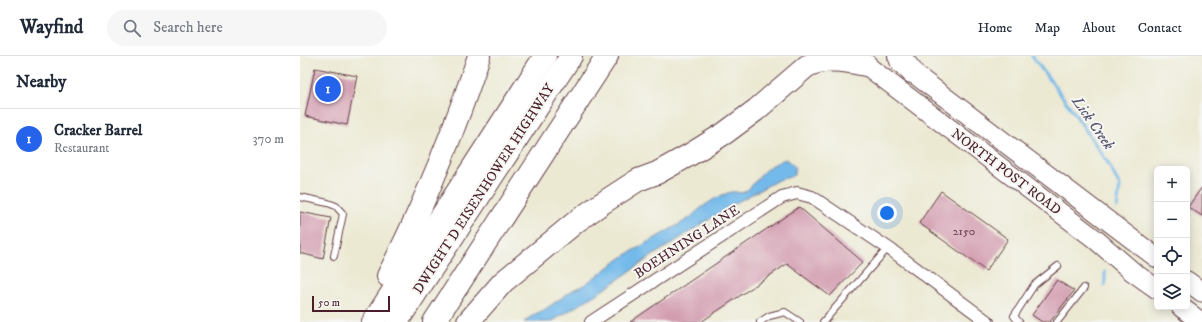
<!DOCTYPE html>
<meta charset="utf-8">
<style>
body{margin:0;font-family:"IM FELL DW Pica",serif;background:#f6f6f7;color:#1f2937}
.controls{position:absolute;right:12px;bottom:12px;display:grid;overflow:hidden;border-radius:6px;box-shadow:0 2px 10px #0003}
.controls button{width:36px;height:36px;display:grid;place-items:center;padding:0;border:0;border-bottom:1px solid #e0e1e3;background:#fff;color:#1f2937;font:20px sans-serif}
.scale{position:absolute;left:12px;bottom:10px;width:78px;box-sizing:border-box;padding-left:4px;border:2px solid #4a1f2b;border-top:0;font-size:11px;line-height:14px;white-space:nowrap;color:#4a1f2b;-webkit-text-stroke:3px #f6f6f2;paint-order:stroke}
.you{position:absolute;left:587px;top:157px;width:14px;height:14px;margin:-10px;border:3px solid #fff;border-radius:50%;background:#1a73e8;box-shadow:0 0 0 6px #1a73e833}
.badge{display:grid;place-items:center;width:26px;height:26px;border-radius:50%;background:#2563eb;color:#fff;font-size:13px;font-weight:700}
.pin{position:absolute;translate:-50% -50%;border:2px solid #fff;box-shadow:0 1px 4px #0006}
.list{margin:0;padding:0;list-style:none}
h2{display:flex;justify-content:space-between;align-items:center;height:52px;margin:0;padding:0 16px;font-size:17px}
h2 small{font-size:13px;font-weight:400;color:#747a83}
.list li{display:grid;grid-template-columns:26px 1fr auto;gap:12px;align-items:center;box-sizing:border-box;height:60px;padding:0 16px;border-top:1px solid #e0e1e3}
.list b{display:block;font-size:15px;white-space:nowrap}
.list p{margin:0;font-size:13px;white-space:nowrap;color:#747a83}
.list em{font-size:13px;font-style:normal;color:#747a83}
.icon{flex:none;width:22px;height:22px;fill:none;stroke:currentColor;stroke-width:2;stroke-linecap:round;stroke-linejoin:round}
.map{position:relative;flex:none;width:902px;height:266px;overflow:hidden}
header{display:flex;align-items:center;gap:24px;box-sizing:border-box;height:56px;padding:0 20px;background:#fff;border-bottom:1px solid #e0e1e3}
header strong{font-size:19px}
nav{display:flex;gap:22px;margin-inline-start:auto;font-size:14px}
.search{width:280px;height:36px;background:#f6f6f7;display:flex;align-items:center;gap:10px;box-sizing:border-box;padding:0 14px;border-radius:22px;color:#747a83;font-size:15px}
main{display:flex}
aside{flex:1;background:#fff}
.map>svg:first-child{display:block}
.water{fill:#73baea;stroke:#5e6c8a}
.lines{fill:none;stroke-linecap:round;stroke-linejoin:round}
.stream{stroke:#73baea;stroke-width:3}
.building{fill:#d39db0}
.lane-casing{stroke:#623d44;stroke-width:8}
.street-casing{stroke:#623d44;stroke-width:14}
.primary-casing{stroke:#623d44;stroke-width:21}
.highway-casing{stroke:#623d44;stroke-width:24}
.lane{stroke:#fff;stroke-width:6}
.street{stroke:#fff;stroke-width:12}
.primary{stroke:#fff;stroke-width:19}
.highway{stroke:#fff;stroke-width:22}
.labels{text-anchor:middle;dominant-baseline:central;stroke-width:4;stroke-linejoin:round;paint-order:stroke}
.number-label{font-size:12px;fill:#6c3e4c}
.street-label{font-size:14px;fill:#4a1f2b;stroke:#f6f6f2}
.water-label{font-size:15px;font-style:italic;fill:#58556e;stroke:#f6f6f2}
</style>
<header>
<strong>Wayfind</strong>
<div class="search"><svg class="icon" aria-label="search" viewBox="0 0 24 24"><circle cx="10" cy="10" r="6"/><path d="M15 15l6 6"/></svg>Search here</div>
<nav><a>Home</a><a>Map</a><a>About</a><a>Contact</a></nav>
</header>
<main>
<aside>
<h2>Nearby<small></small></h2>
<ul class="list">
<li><span class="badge">1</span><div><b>Cracker Barrel</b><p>Restaurant</p></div><em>370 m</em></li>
</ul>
</aside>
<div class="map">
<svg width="902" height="266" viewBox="0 0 902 266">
<rect width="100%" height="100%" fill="#f6f6f2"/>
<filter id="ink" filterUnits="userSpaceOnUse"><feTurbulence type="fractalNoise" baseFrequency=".025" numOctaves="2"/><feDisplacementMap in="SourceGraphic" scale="8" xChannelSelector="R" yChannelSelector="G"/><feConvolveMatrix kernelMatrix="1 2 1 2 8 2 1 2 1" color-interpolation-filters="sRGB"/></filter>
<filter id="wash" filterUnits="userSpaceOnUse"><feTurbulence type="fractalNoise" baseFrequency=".012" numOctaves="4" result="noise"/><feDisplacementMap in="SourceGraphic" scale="16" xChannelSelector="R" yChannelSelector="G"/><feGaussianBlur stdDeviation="0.9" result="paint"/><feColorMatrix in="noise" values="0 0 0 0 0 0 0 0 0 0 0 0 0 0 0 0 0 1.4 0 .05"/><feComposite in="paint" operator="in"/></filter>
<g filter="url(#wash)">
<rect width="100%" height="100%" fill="#ece9d3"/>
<path class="water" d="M 485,103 L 490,106 L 495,111 L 495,118 L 490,121 L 478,124 L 430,150 L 349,202 L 306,232 L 251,266 L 224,266 L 233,259 L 244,254 L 273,234 L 284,229 L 324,200 L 390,162 C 398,153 419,138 432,136 C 436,135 440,138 444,136 C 451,132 456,124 461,118 C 468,111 476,107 485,103 Z"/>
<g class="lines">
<g class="stream">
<path d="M 732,0 L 770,51 L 808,107 L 820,130 L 817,152"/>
<path d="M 805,229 L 805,216"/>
</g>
</g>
<g id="blocks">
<g class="building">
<path d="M 15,12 L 57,20 L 47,69 L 5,60 Z"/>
<path d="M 902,131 L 902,160 L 888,151 Z"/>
<path d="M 641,135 L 708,183 L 686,215 L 619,167 Z"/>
<path d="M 499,151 L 563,206 L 530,240 L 487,208 L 401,266 L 330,266 Z"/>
<path d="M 0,156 L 31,162 L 23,203 L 0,197 Z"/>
<path d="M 757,224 L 774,235 L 750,266 L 742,266 L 732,259 Z"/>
</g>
</g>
</g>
<g filter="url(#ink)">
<use href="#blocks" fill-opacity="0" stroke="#623d44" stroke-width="1"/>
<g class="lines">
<g class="lane-casing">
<g id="lane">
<path d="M 0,141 L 28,147 L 36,150 L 43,158 L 34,200"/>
<path d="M 460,266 L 469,260 L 485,256 L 500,266"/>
<path d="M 523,266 L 588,192"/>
<path d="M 719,266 L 714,260 L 734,229 L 758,210"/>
<path d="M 757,266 L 784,232"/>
</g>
</g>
<g class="street-casing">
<path id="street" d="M 291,266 L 482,141 L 497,137 L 512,141 L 591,194 L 688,266"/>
</g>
<g class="primary-casing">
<g id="primary">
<path d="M 554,0 L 795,183 L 833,216 L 857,233"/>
<path d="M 600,7 L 857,202"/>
<path d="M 887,225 L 902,236"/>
<path d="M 881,251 L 901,266"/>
</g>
</g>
<g class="highway-casing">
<g id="highway">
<path d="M 599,0 L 612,16"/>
<path d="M 88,220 C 124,149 154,76 179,0"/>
<path d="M 73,266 L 245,0"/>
<path d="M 97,266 L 271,0"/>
<path d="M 134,266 L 307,0"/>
<path d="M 168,266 L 203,226 L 277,165 L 301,148 L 338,124 L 357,117 L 391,98 L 425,77 L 456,54 L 507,10 C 526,1 545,5 566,9"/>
</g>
</g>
<use href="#lane" class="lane"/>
<use href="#street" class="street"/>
<use href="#primary" class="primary"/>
<use href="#highway" class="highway"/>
</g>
</g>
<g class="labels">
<g class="number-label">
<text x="664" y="175">2150</text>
</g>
<g class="street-label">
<text transform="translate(706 116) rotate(37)">NORTH POST ROAD</text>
<text transform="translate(184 133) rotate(-57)">DWIGHT D EISENHOWER HIGHWAY</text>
<text transform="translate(387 186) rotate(-33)">BOEHNING LANE</text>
</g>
<g class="water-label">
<text transform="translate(793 67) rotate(55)">Lick Creek</text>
</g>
</g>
</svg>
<div class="controls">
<button>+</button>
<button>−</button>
<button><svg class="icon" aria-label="locate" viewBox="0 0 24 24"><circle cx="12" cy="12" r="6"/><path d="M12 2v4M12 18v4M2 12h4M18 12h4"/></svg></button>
<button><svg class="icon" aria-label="layers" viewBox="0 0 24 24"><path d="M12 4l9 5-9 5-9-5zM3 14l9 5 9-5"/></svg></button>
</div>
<div class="scale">50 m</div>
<div class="you"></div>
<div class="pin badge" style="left:28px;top:33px">1</div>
</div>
</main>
